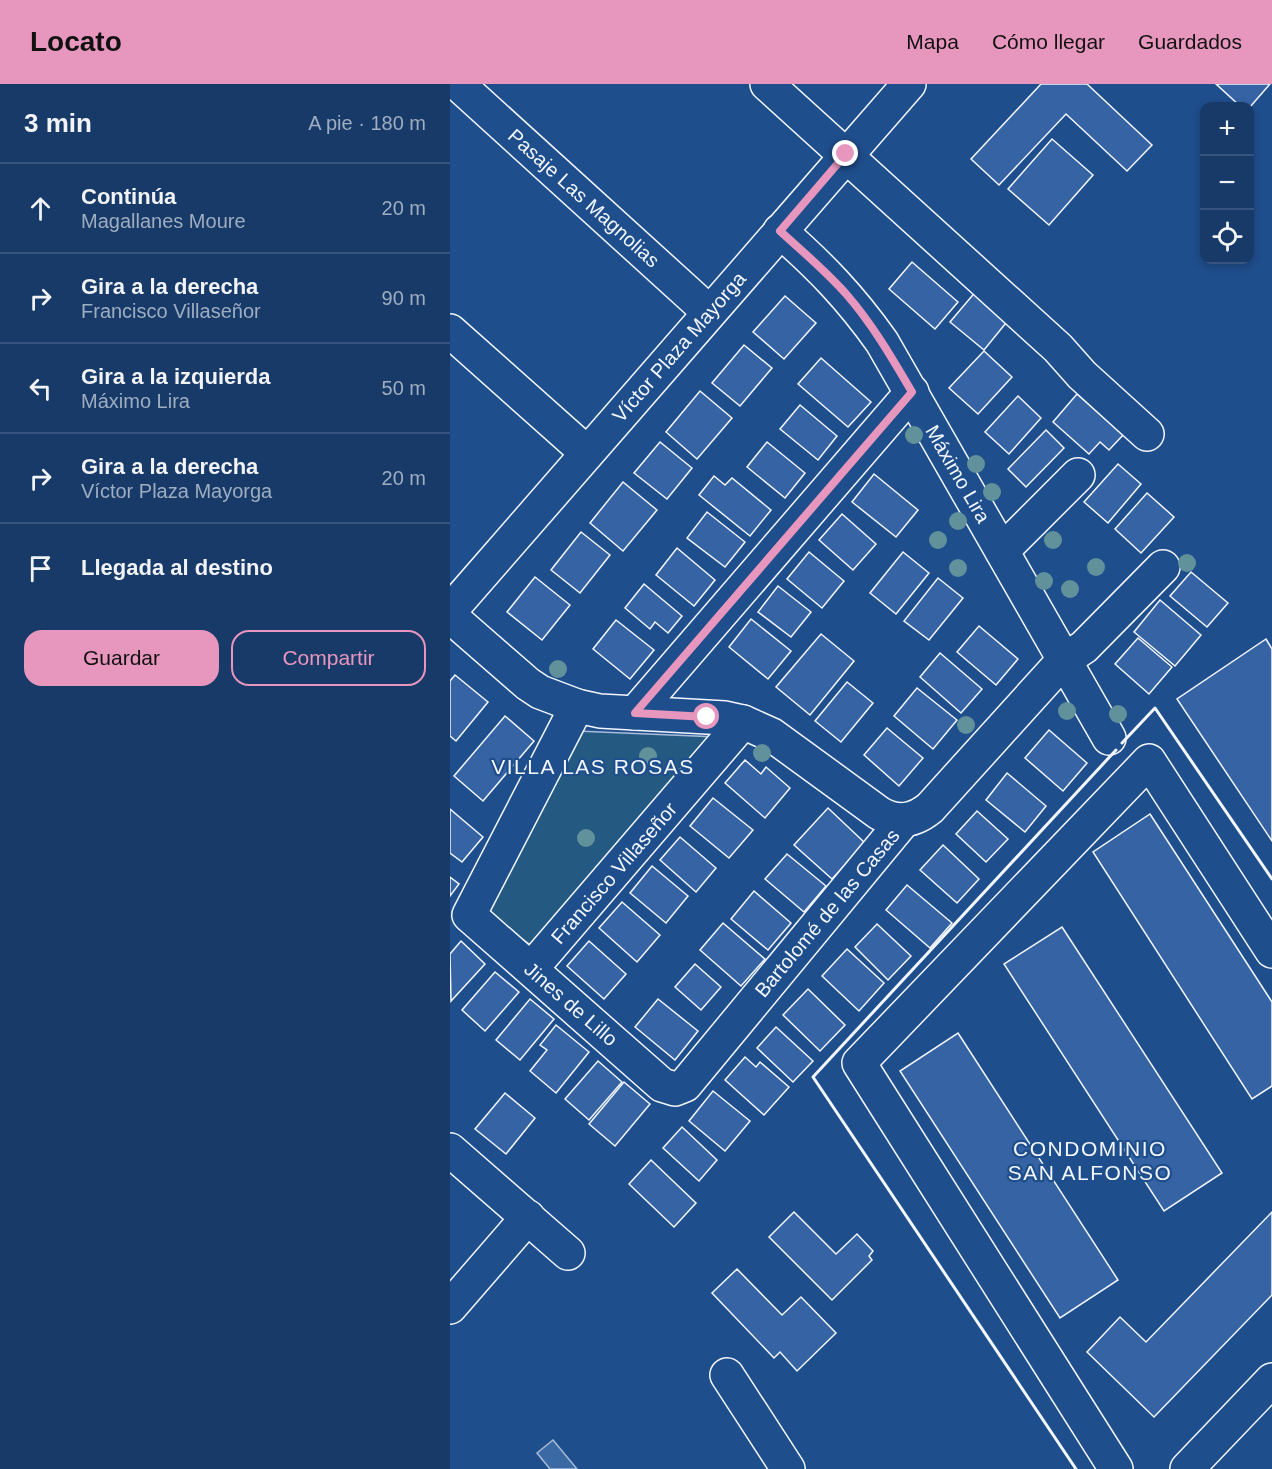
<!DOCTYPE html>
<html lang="es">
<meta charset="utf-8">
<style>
body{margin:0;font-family:Helvetica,sans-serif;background:#20416f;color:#f1f3f6}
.controls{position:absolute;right:18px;top:18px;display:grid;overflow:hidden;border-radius:12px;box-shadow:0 3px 9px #0003}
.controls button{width:54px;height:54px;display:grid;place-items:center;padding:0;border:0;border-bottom:2px solid #36547d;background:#173a69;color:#f1f3f6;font:30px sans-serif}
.stop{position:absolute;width:18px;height:18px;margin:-14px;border:4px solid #e797bd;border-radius:50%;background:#fff}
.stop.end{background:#e797bd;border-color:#fff;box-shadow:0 2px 6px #0008}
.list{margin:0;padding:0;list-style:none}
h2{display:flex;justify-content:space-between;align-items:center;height:78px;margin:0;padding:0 24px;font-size:26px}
h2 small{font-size:20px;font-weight:400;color:#9eadc0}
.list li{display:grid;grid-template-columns:39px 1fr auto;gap:18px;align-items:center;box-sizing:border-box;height:90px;padding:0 24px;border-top:2px solid #36547d}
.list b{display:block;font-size:22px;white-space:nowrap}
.list p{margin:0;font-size:20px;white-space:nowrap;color:#9eadc0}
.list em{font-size:20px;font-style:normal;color:#9eadc0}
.actions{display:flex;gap:12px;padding:18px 24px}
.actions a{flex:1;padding:14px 0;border:2px solid #e797bd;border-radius:18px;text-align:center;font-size:21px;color:#e797bd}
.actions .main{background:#e797bd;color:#111}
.icon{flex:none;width:33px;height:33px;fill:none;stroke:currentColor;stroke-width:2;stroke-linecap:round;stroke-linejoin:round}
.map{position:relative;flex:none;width:822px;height:1385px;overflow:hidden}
header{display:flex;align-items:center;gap:36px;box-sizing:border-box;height:84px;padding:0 30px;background:#e797bd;color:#111}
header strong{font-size:28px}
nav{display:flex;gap:33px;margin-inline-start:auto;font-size:21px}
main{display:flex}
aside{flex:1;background:#173a69}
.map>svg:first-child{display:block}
.green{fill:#245a82;stroke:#a8bbd7;stroke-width:1.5}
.water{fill:#3b69a3;stroke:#a8bbd7;stroke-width:1.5}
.building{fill:#3563a3;stroke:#f2f6ff;stroke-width:1.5}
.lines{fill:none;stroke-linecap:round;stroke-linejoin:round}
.minor-casing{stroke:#f2f6ff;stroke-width:36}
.minor{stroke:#1f4e8c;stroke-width:33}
.wall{stroke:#f2f6ff;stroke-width:3}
.tree{fill:#61919a}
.route{stroke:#e797bd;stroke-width:8}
.labels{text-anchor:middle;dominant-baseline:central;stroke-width:4.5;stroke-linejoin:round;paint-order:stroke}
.street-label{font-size:20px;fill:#f2f6ff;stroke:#1f4e8c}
.neighbourhood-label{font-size:21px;letter-spacing:1.5px;fill:#f2f6ff;stroke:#1f4e8c}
</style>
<header>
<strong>Locato</strong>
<nav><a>Mapa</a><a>Cómo llegar</a><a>Guardados</a></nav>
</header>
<main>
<aside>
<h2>3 min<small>A pie · 180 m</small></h2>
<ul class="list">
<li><svg class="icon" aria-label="ahead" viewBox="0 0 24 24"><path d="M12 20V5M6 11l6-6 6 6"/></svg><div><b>Continúa</b><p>Magallanes Moure</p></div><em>20 m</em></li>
<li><svg class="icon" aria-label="right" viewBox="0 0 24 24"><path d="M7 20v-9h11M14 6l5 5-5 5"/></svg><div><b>Gira a la derecha</b><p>Francisco Villaseñor</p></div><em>90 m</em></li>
<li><svg class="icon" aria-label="left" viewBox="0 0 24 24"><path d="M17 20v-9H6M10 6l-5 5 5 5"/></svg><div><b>Gira a la izquierda</b><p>Máximo Lira</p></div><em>50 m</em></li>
<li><svg class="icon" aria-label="right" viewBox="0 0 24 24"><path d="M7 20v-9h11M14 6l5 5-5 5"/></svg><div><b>Gira a la derecha</b><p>Víctor Plaza Mayorga</p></div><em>20 m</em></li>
<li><svg class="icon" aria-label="arrive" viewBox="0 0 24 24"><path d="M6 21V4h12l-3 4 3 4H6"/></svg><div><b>Llegada al destino</b></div></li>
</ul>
<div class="actions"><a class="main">Guardar</a><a>Compartir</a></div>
</aside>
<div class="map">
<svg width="822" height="1385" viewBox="0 0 822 1385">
<rect width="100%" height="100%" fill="#1f4e8c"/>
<path class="green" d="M 126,647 L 268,653 L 85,864 L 31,826 Z"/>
<path class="water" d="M 103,1356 L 127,1385 L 100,1385 L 87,1369 Z"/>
<g class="building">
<path d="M 591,0 L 637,0 L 702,61 L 677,87 L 616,30 L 549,101 L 521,75 Z"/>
<path d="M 766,0 L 820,0 L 800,23 L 790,22 Z"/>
<path d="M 602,55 L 643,91 L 599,141 L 558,105 Z"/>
<path d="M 462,178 L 508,218 L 485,245 L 439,205 Z"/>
<path d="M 527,206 L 560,234 L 534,266 L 500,238 Z"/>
<path d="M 335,212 L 366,239 L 334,275 L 303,248 Z"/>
<path d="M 294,261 L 322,284 L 290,322 L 262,299 Z"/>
<path d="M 534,267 L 562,293 L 528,330 L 499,304 Z"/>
<path d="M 371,274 L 421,318 L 398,343 L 348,300 Z"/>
<path d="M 250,307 L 282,334 L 247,375 L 216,348 Z"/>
<path d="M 627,310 L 673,351 L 659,366 L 650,358 L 639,370 L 603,338 Z"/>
<path d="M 568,312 L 591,334 L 559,370 L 535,348 Z"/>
<path d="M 350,321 L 387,352 L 368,376 L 330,345 Z"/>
<path d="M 596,346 L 614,364 L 576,403 L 558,385 Z"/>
<path d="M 210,358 L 242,384 L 217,415 L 184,389 Z"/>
<path d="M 317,358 L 355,389 L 335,414 L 297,383 Z"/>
<path d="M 668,380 L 691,400 L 658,439 L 634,418 Z"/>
<path d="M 424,390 L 468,426 L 446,453 L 402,418 Z"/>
<path d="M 264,392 L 275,401 L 282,394 L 321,426 L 300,452 L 249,411 Z"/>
<path d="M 173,398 L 207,426 L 173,467 L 140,439 Z"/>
<path d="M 697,409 L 724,433 L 691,469 L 665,445 Z"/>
<path d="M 257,428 L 295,458 L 275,483 L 237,454 Z"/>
<path d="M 392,430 L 426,460 L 403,486 L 369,456 Z"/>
<path d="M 131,448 L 160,471 L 130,509 L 101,486 Z"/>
<path d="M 227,464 L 265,496 L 244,522 L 206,491 Z"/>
<path d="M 359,468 L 394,497 L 372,524 L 337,495 Z"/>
<path d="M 453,468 L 479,489 L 446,530 L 420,509 Z"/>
<path d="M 741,488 L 778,519 L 757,543 L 720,512 Z"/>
<path d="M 85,493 L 120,521 L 92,556 L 57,528 Z"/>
<path d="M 488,494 L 513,514 L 479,556 L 454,537 Z"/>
<path d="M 194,500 L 232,532 L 218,549 L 205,538 L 200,545 L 175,524 Z"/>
<path d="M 328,502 L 361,528 L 341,553 L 308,528 Z"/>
<path d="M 710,516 L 751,551 L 725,582 L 684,548 Z"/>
<path d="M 301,535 L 341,567 L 318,595 L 279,563 Z"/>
<path d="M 166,536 L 204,566 L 180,595 L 143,565 Z"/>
<path d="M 529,542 L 568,575 L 546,601 L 507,568 Z"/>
<path d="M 371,550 L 404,577 L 360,631 L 326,603 Z"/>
<path d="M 688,554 L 722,583 L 699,610 L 665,580 Z"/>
<path d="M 816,555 L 822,565 L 822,757 L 727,615 Z"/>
<path d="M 490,569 L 532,605 L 511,629 L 470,593 Z"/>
<path d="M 5,591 L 38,618 L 6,657 L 0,652 L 0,597 Z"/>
<path d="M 397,598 L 423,619 L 391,658 L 365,637 Z"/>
<path d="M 467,604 L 507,636 L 483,665 L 444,632 Z"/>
<path d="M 55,632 L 84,657 L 33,717 L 4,692 Z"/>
<path d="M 437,644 L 473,674 L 449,702 L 414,671 Z"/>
<path d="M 599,646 L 637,679 L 613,707 L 575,674 Z"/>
<path d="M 295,676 L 311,690 L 316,683 L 340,704 L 315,734 L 275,699 Z"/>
<path d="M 557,689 L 596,722 L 575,748 L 536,716 Z"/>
<path d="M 263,714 L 303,746 L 279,774 L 240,742 Z"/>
<path d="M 378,724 L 415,759 L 382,795 L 344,761 Z"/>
<path d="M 0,725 L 33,753 L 12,778 L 0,769 Z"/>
<path d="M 527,727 L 558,755 L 536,778 L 506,750 Z"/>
<path d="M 700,730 L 822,918 L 822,1002 L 802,1015 L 643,768 Z"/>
<path d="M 230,753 L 266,784 L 246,808 L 210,776 Z"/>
<path d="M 493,761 L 529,795 L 507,819 L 470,786 Z"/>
<path d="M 337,770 L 376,802 L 354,828 L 315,795 Z"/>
<path d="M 202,782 L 238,812 L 216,839 L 180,809 Z"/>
<path d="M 0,793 L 9,800 L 0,812 Z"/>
<path d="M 457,801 L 502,839 L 480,864 L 436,826 Z"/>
<path d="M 304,807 L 341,839 L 318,866 L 281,835 Z"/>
<path d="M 172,818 L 210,851 L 187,878 L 149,844 Z"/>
<path d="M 273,839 L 315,875 L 291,902 L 250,866 Z"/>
<path d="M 427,840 L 461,872 L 438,896 L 405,863 Z"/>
<path d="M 612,843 L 772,1089 L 714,1127 L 554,880 Z"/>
<path d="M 11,857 L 35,880 L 1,917 L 0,870 Z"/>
<path d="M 139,857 L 176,890 L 154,915 L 117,882 Z"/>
<path d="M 397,865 L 434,899 L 409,927 L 372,892 Z"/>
<path d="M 245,880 L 271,903 L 251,926 L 225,903 Z"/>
<path d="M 45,888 L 69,908 L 35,947 L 12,926 Z"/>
<path d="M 358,905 L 395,941 L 370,967 L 333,931 Z"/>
<path d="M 80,915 L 104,935 L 70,976 L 46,956 Z"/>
<path d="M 208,915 L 248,947 L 225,976 L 185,943 Z"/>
<path d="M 106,941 L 139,968 L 106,1009 L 80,987 L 97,966 L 90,961 Z"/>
<path d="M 326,943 L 363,977 L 343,998 L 307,964 Z"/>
<path d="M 508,949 L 668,1196 L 610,1234 L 450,987 Z"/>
<path d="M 295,973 L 306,983 L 310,978 L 339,1003 L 314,1031 L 275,996 Z"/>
<path d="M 148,977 L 172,998 L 139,1036 L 115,1015 Z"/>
<path d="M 174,998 L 200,1020 L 165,1062 L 139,1040 Z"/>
<path d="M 263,1007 L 300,1037 L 275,1067 L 239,1037 Z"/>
<path d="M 55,1009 L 85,1034 L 56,1070 L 25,1045 Z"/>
<path d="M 232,1043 L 267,1076 L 249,1097 L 213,1064 Z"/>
<path d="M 201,1076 L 246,1119 L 224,1143 L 179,1100 Z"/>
<path d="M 344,1128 L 386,1170 L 407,1150 L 423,1167 L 419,1172 L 422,1176 L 382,1216 L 319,1153 Z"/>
<path d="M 822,1128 L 822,1211 L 704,1333 L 637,1268 L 670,1233 L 696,1258 Z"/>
<path d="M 287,1185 L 332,1231 L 351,1213 L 386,1249 L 347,1287 L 330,1268 L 324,1274 L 262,1209 Z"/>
</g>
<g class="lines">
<g class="minor-casing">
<g id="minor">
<path d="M 8,0 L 259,228"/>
<path d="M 317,0 L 608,264 L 632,291 L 697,350"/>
<path d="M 330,147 C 371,183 400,213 432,258 L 659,654"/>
<path d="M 0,247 L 137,369"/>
<path d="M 552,467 L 628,391"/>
<path d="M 0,527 L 459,0"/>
<path d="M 0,532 L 78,600 L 90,608 L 127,622 L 150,627 L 275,634 L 293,638 L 322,651 L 429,729 C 448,740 464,737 480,724 L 613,577 L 634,563 L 713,483"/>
<path d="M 127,622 L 19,831 L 212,1001 L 225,1005 L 235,1001 L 454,736"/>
<path d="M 185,629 L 462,308"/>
<path d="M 81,885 L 293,638"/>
<path d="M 0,1066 L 118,1169"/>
<path d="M 0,1223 L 78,1133"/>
<path d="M 277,1291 L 338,1385"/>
<path d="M 666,1385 L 409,979 L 699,677 L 822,867"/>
<path d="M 737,1385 L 822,1296"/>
</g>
</g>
<use href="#minor" class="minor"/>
<g class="wall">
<path d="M 672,659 L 705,624 L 822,795"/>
<path d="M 626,1385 L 363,993 L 666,666"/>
</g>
</g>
<g class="tree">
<circle cx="464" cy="351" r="9"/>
<circle cx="526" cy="380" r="9"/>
<circle cx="542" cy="408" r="9"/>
<circle cx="508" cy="437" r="9"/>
<circle cx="488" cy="456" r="9"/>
<circle cx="603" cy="456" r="9"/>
<circle cx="737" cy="479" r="9"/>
<circle cx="646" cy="483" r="9"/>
<circle cx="508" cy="484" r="9"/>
<circle cx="594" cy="497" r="9"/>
<circle cx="620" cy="505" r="9"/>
<circle cx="108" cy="585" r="9"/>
<circle cx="617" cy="627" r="9"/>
<circle cx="668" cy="630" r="9"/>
<circle cx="516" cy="641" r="9"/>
<circle cx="312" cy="669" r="9"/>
<circle cx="198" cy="672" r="9"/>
<circle cx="136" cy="754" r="9"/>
</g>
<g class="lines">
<path class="route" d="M 257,633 L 185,629 L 462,308 C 442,274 423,241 397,211 C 377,188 353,168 330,147 L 396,70"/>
</g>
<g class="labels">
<g class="street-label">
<text transform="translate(134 114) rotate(42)">Pasaje Las Magnolias</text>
<text transform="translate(229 263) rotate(-49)">Víctor Plaza Mayorga</text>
<text transform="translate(508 390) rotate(60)">Máximo Lira</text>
<text transform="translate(164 789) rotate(-49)">Francisco Villaseñor</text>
<text transform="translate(377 829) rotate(-50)">Bartolomé de las Casas</text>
<text transform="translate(121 920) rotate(41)">Jines de Lillo</text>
</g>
<g class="neighbourhood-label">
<text x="143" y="682">VILLA LAS ROSAS</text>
<text x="640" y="1064">CONDOMINIO<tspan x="640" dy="24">SAN ALFONSO</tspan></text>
</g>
</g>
</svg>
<div class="controls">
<button>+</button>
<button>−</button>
<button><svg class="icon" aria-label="locate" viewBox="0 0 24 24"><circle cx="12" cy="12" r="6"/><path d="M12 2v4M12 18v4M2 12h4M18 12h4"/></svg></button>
</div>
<div class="stop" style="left:257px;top:633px"></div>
<div class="stop end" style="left:396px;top:70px"></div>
</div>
</main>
